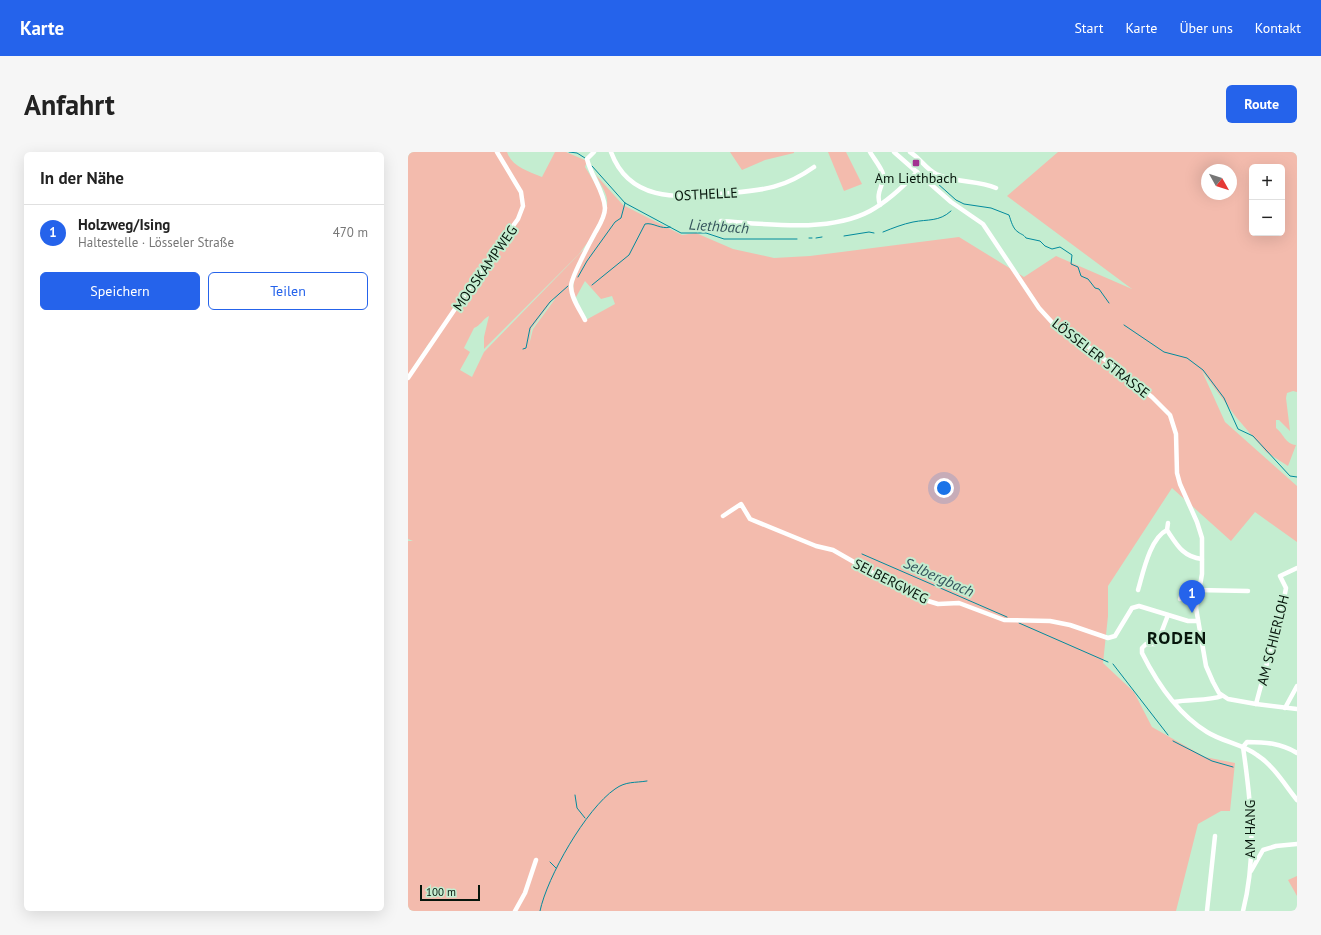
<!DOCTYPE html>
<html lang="de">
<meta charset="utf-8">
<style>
body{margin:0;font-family:"PT Sans",sans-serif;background:#f6f6f6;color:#222}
.controls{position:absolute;right:12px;top:12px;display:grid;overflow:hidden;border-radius:6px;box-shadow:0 4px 16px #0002}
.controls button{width:36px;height:36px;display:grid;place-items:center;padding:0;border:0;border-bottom:1px solid #e0e0e0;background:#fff;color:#222;font:20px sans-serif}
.compass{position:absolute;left:793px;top:12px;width:36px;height:36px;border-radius:50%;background:#fff;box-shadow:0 4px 16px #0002;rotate:129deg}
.scale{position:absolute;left:12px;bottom:10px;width:60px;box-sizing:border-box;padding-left:4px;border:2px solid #07160c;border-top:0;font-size:11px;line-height:14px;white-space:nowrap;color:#07160c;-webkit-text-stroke:3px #c4edd0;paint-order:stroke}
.you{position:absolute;left:536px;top:336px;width:14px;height:14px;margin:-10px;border:3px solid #fff;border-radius:50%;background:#1a73e8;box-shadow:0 0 0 6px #1a73e833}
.badge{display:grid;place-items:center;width:26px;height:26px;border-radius:50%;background:#2563eb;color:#fff;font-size:13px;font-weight:700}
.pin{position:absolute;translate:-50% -33px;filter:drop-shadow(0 1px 2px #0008)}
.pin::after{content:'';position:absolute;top:21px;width:14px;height:12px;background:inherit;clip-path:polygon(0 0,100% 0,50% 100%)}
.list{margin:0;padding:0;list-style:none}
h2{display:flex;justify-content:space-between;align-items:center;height:52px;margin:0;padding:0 16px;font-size:17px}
h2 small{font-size:13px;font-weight:400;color:#767676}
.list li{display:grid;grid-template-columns:26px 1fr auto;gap:12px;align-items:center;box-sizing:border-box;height:56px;padding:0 16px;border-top:1px solid #e0e0e0}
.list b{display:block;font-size:15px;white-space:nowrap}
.list p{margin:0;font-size:13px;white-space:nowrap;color:#767676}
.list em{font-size:13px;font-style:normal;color:#767676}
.actions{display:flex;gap:8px;padding:12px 16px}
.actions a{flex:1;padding:9px 0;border:1px solid #2563eb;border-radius:6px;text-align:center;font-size:14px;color:#2563eb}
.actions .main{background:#2563eb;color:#fff}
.map{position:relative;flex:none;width:889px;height:759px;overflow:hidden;border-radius:6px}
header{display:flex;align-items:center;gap:24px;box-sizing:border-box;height:56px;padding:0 20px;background:#2563eb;color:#fff}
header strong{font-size:19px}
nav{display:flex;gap:22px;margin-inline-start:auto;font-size:14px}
.intro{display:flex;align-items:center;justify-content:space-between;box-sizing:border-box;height:96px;padding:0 24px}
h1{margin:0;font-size:28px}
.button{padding:10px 18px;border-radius:6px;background:#2563eb;color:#fff;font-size:14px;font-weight:700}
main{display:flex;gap:24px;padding:0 24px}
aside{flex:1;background:#fff;border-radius:6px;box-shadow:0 4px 16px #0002}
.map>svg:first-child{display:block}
.green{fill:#f3bbad;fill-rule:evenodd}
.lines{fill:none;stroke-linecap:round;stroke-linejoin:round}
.stream{stroke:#028a9c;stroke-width:1}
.minor{stroke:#fff;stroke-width:4.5}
.poi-dot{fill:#a23391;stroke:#c4edd0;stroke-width:1.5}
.labels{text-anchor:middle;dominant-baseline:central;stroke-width:4;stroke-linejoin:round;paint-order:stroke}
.poi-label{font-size:14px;fill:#07160c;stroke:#c4edd0}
.street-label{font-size:14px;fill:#07160c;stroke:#c4edd0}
.water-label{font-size:15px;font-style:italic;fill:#35545c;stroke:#c4edd0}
.district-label{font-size:18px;font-weight:bold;letter-spacing:1px;fill:#07160c;stroke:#c4edd0}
</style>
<header>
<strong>Karte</strong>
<nav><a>Start</a><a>Karte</a><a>Über uns</a><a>Kontakt</a></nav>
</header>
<div class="intro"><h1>Anfahrt</h1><a class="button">Route</a></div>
<main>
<aside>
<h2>In der Nähe<small></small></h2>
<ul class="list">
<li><span class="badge">1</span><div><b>Holzweg/Ising</b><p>Haltestelle · Lösseler Straße</p></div><em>470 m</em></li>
</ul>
<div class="actions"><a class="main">Speichern</a><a>Teilen</a></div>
</aside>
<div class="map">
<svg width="889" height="759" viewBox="0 0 889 759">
<rect width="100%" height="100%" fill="#c4edd0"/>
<g class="green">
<path d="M 0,0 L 99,0 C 104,15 120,19 134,25 L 147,0 L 158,0 L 179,9 L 177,15 C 203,56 201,63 171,102 L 76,197 L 76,185 L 81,164 C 75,167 72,174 66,176 L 56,196 L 62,200 L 52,218 L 64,225 L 76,200 L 180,93 L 162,132 L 165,148 L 176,169 L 207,152 L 204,144 L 193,147 L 177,129 L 167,147 C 156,115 202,79 199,48 C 199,41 191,30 188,23 L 215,53 L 274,83 L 288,81 L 325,97 L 366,106 L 402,104 L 551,85 L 616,125 L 648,104 L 724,137 L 599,44 L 650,0 L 889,0 L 889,240 L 885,239 L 879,241 L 878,246 L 882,279 L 871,268 L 868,268 L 868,276 C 876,282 877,292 888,293 L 880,314 L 858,300 L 828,265 L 794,219 L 817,270 L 889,334 L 889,390 L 847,360 L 823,389 L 764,336 L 700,434 L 700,464 L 695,511 L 726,540 L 744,575 L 797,605 L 827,611 L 822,659 L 813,659 L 790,672 L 768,759 L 0,759 L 0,389 L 5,389 L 0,387 L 0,227 L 24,192 L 21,191 L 0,223 ZM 844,15 L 874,15 L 874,81 L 844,81 ZM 799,18 L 823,18 L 823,42 L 799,42 ZM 146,146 L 147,147 L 125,177 L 121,193 L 123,177 Z"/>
<path d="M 322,0 L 386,0 L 386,1 L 357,8 L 334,18 Z"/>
<path d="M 420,0 L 438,0 L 454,32 L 436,39 Z"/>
<path d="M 889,724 L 889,744 L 880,728 Z"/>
</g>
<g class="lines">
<g class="stream">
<path d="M 161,0 L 169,1 L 177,6"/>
<path d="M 506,8 L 511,12"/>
<path d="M 184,14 L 217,51 L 273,81 L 298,81 L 316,87 L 389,87"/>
<path d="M 520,23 L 548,48 L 556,52 L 583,56 L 601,63 C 603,69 605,77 610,80 C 614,83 615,82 618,86 L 632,89 L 637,94 L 644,97 L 652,95 L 664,103 L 663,112 L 670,115 L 673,124 L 680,127 L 687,136 L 691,137 L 701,151"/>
<path d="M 475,80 C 485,76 495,72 505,70 C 520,67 531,70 543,59"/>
<path d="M 436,84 L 461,80 L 466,81"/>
<path d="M 401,86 L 404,86"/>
<path d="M 408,86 L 414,85"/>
<path d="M 170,125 L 179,109 L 207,70 L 213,66 L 217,51"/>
<path d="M 184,133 L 221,103 L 237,72 C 245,70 253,78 262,75"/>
<path d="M 716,173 L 756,200 L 779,206 L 795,218 L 816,246 L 830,277 L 845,284 L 882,324 L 889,325"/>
<path d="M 115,197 L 118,196 L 122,176 L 142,150 L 160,134"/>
<path d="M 454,402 L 599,465"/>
<path d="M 611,471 L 700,510"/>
<path d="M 705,512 L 760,583"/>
<path d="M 765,589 L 804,609 L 825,615"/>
<path d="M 167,643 L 169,656 L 177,666"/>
<path d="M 142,710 L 148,716"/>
<path d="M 132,759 C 139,725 178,657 207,637 C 218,629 227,631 239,629"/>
</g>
<g class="minor">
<path d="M 203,0 C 221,49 268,46 311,42 C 351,38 372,39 406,15"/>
<path d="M 462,0 C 466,7 473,15 475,22 C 477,33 467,39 472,53"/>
<path d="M 486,0 L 543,50 L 575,72 L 631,156 L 652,179 L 678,193 L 705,214 L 744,245 L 762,263 L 768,282 L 769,321 L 772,332 L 789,370 L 794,386 L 794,422 L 788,456 L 798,514 L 805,530 L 811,541 L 820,547 L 848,552 L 889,557"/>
<path d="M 502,0 C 512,6 517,16 528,22 C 547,31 569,28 588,36"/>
<path d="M 313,69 C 359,72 421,81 462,59 C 480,49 495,35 509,20"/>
<path d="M 177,168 C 172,158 163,146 163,134 C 163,126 182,90 187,81 C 191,74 197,65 197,56 C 196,39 183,24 179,7 L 186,0"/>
<path d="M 0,226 L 83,104 L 110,67 L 115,54 L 113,40 L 89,0"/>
<path d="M 315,364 L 333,352 L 342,367 L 408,394 L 425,398 L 507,445 L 530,452 L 551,451 L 596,468 L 642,469 L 662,473 L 700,486 L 707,484 L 724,456 L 731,454 L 780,469 L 790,469"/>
<path d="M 760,371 L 759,378 C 769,393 775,405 794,407"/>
<path d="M 730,438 C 735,421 742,386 759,378"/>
<path d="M 772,447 L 776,435 L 790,438 L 840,439"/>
<path d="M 760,463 L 750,489 L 747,492 L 738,492 L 734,496 L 734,501 C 749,531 770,562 799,580 C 815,590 834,592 849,603 C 865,613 877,633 889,648"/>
<path d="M 766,550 C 782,547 801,549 814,544"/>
<path d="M 848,552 L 875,452 L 878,436 L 872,424 L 889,416"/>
<path d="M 877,556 L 889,534"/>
<path d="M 843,719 L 855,698 L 868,694 L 889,692"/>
<path d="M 107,759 L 117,741 L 128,708"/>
<path d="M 799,759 L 807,684"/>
<path d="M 835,759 C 849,704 843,650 835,595 L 839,590 C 857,590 873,591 889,601"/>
</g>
</g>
<rect class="poi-dot" x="504" y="7" width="8" height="8" rx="2"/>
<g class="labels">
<g class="poi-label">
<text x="508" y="26">Am Liethbach</text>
</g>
<g class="street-label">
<text transform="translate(298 42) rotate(-3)">OSTHELLE</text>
<text transform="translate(77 116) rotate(-55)">MOOSKAMPWEG</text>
<text transform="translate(693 206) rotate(38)">LÖSSELER STRASSE</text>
<text transform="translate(483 429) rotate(27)">SELBERGWEG</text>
<text transform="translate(865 488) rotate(-76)">AM SCHIERLOH</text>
<text transform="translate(842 677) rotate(-90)">AM HANG</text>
</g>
<g class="water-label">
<text transform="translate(311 74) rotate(4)">Liethbach</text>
<text transform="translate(531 425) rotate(24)">Selbergbach</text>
</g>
<g class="district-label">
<text x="769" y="485">RODEN</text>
</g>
</g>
</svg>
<div class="controls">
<button>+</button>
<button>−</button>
</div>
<svg class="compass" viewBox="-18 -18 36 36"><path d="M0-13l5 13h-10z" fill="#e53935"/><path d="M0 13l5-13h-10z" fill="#767676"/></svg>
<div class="scale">100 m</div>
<div class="you"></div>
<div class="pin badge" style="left:784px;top:461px">1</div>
</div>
</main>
